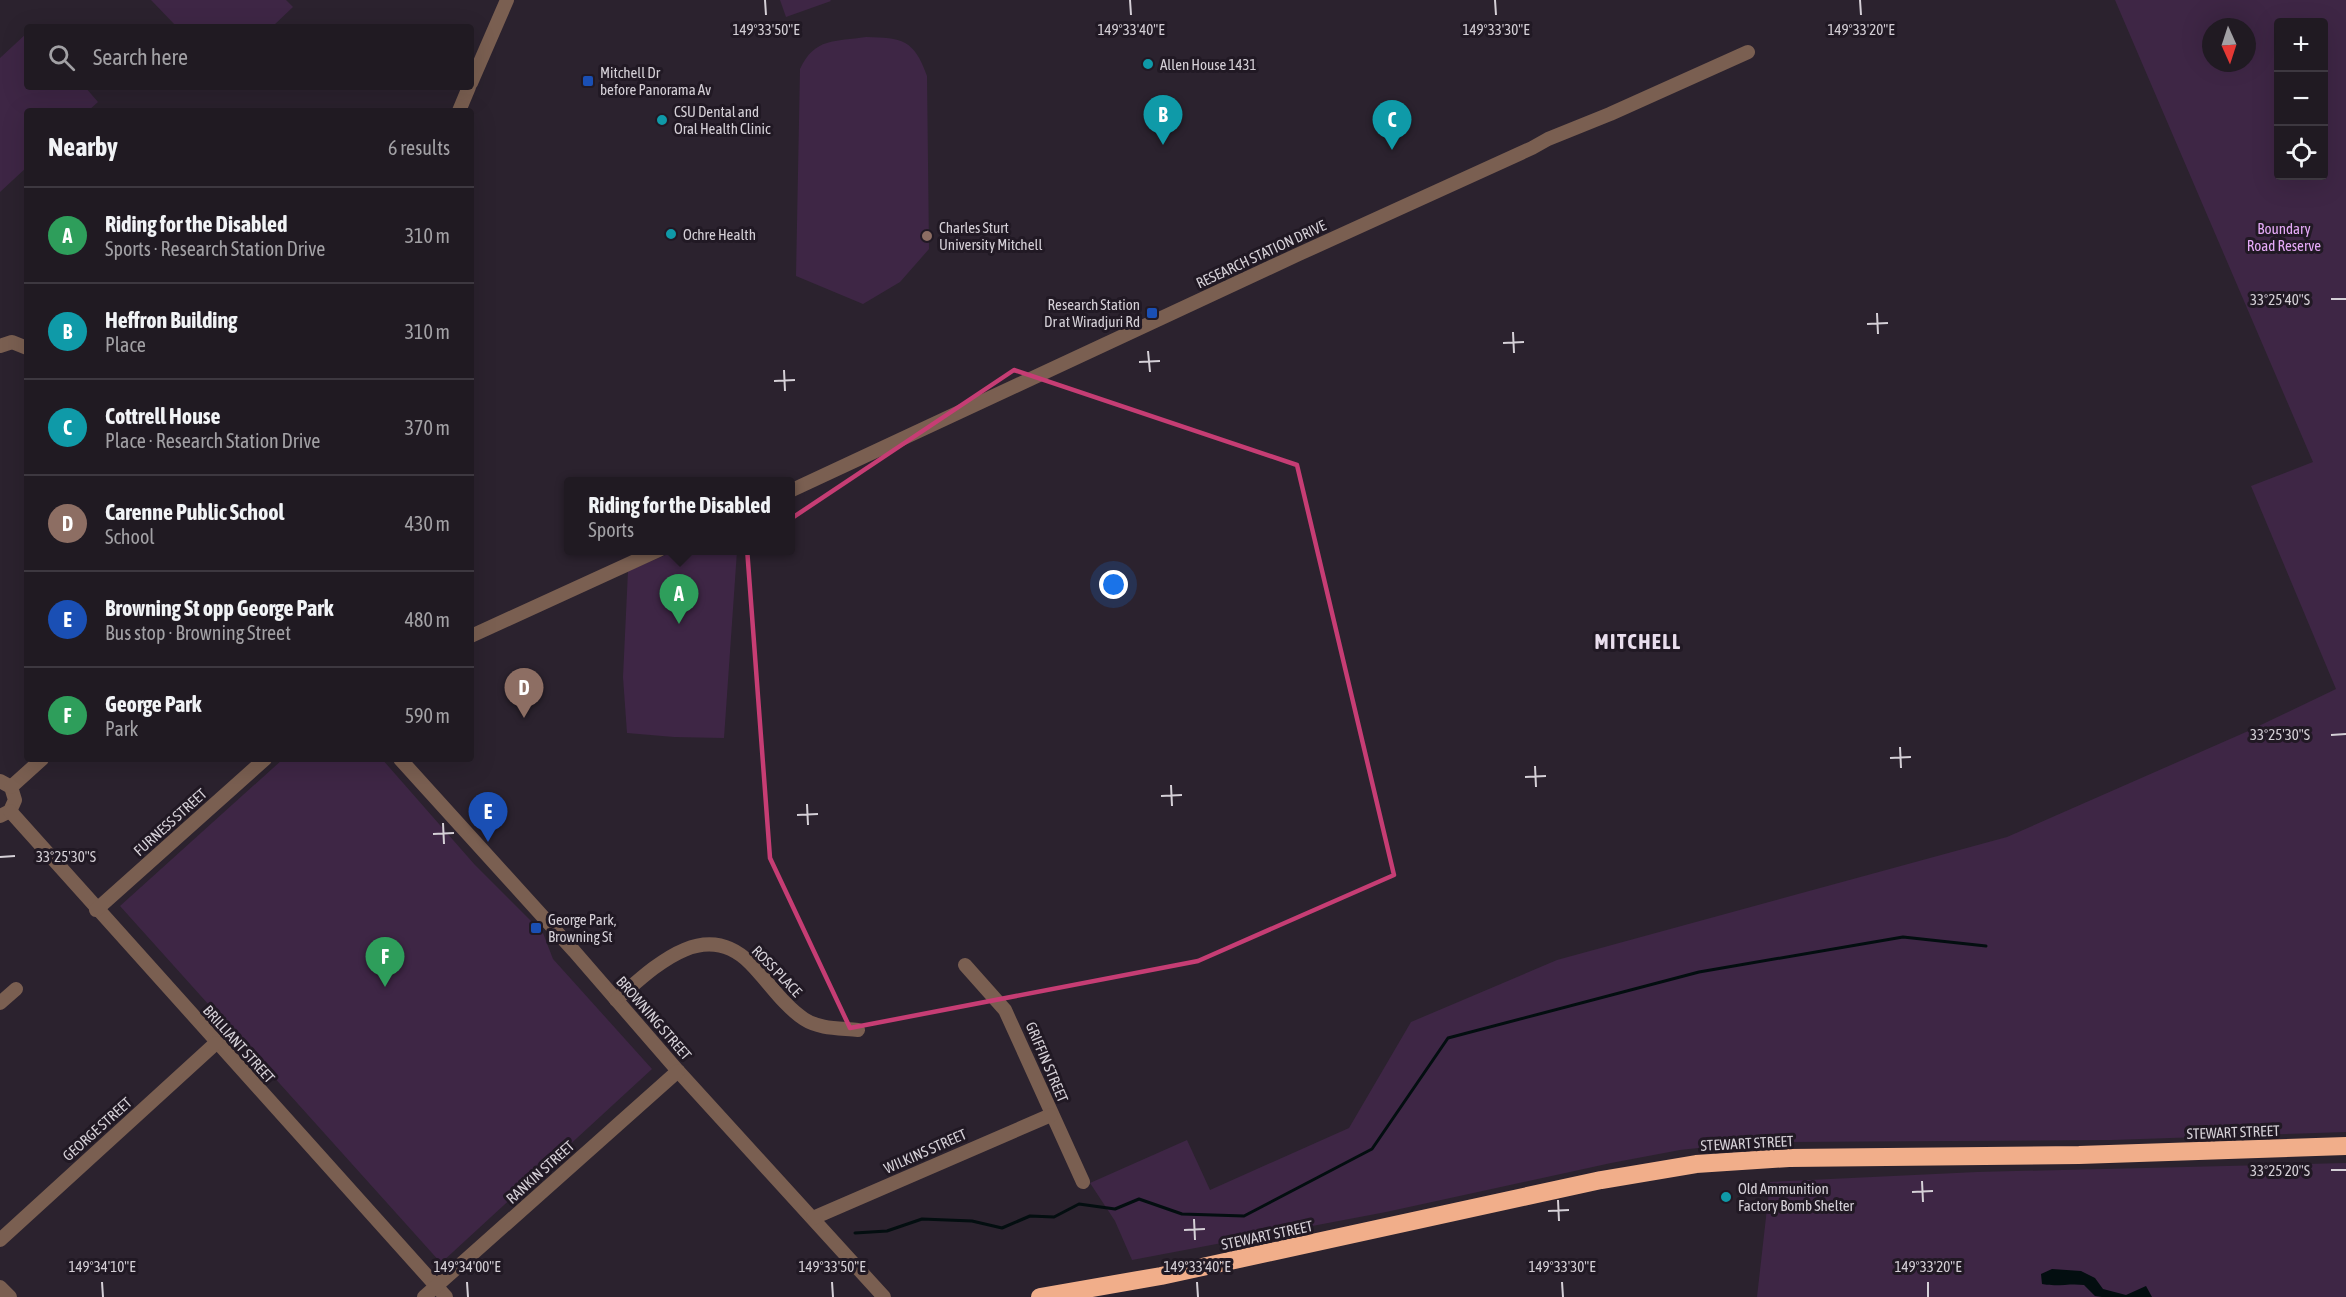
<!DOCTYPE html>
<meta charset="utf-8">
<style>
body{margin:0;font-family:"Asap Condensed",sans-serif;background:#28232a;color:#f1f3f6}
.controls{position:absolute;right:18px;top:18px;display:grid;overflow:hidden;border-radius:6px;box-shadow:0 6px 24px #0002}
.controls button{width:54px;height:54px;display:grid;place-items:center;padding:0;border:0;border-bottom:2px solid #3d3840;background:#201a22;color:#f1f3f6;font:30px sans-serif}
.compass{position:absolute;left:2202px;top:18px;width:54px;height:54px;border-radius:50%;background:#201a22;box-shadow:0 6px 24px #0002;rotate:177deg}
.you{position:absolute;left:1114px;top:585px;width:21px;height:21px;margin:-15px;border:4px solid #fff;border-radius:50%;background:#1a73e8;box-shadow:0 0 0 9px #1a73e833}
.badge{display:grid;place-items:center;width:39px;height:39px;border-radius:50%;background:#f59d8e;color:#fff;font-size:20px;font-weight:700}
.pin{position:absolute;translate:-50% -50px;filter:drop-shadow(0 2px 3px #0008)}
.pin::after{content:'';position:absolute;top:32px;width:21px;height:18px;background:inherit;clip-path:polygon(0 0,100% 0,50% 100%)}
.popup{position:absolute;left:564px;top:477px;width:231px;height:78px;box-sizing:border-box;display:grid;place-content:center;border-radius:6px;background:#201a22;filter:drop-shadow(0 2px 4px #0005);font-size:20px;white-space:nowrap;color:#a2a1a5}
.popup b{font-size:22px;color:#f1f3f6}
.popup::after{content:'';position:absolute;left:50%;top:100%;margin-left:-12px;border:12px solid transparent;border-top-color:#201a22}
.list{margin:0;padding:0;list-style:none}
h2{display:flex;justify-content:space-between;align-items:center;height:78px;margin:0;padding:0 24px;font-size:26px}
h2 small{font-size:20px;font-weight:400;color:#a2a1a5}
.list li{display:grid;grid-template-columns:39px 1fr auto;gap:18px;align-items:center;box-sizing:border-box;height:96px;padding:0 24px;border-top:2px solid #3d3840}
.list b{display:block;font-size:22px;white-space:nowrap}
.list p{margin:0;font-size:20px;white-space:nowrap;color:#a2a1a5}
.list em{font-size:20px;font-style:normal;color:#a2a1a5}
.icon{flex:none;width:33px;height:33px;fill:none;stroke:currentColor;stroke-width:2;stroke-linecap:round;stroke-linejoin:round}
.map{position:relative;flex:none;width:2346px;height:1297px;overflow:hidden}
.search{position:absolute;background:#201a22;box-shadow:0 6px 24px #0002;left:24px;top:24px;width:450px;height:66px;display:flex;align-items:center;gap:15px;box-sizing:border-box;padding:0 21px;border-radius:6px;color:#a2a1a5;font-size:22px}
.panel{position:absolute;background:#201a22;box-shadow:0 6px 24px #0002;left:24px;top:108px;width:450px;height:654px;border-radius:6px}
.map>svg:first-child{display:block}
.green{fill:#3e2645;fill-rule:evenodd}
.water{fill:#030e10}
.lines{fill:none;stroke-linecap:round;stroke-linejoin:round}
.stream{stroke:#030e10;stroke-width:3}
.minor{stroke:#7a5f51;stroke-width:14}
.highway{stroke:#f1ae8a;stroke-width:18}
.marked{fill:none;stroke:#c63d74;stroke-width:4.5;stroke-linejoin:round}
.ticks{fill:none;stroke:#d5d0d7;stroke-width:2}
.culture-dot{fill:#0f9aa8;stroke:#211924;stroke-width:2}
.transit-dot{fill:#1a4fb4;stroke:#211924;stroke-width:2}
.education-dot{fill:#8d6e63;stroke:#211924;stroke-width:2}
.labels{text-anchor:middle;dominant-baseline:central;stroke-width:6;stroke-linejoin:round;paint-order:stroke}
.poi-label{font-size:15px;fill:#d5d0d7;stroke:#211924;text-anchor:start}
.park-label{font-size:15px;fill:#e5aaf7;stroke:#211924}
.street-label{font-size:15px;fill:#d5d0d7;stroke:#211924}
.district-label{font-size:21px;font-weight:bold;letter-spacing:1.5px;fill:#eadeee;stroke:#211924}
.ticks-label{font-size:15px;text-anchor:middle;fill:#d5d0d7;stroke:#211924;stroke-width:6;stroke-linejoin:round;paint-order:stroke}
</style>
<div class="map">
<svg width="2346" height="1297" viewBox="0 0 2346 1297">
<rect width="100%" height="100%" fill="#2b222e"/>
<g class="green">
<path d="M 151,0 L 286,0 L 293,7 L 272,27 L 177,27 Z"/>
<path d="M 780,0 L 830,0 L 831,1 L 786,17 Z"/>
<path d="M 2115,0 L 2346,0 L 2346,1132 L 2112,1140 L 1790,1142 L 1735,1144 L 1680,1150 L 1611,1163 L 1386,1212 L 1132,1260 L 1115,1221 L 1090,1183 L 1187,1140 L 1210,1190 L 1349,1128 L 1411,1022 L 1557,960 L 2007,837 L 2246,732 L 2336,689 L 2251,486 L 2313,462 ZM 2278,22 L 2324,22 L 2324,176 L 2278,176 ZM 2211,27 L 2247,27 L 2247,63 L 2211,63 Z"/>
<path d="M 27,33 L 27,87 L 85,87 L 98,102 L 88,111 L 27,111 L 27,167 L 0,192 L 0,58 Z"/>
<path d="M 866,37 C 902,38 914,39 927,76 L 929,249 L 900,282 L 863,304 L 796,276 L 800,69 C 815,37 835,42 866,37 Z"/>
<path d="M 675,551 L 737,551 L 724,738 L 674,737 L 627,733 L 623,677 L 628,571 Z"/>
<path d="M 283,759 L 382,759 L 475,865 L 543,933 L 553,959 L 652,1069 L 441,1263 L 120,906 Z"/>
<path d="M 2346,1163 L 2346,1297 L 1757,1297 L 1770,1182 L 1977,1172 Z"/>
</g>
<path class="water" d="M 2052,1269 L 2081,1271 L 2095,1278 L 2103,1289 L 2126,1295 L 2146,1286 L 2152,1297 L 2102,1297 L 2095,1296 L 2084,1285 C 2070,1283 2056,1287 2042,1284 L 2041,1274 Z"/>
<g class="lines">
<path class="stream" d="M 855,1233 L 887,1231 L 922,1219 L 972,1221 L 1002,1228 L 1030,1216 L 1054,1217 L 1079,1204 L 1115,1209 L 1139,1199 L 1182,1214 L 1244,1216 L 1372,1149 L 1448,1038 L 1699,972 L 1903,937 L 1986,946"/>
<g class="minor">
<path d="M 471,83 L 507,0"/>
<path d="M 459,111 L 469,87"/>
<path d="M 0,346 L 12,342 L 27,348"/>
<path d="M 790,491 L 1299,254 L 1532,148 L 1548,139 L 1610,114 L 1748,52"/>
<path d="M 471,636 L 659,550"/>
<path d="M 400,759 L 574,951 L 678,1071 L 884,1297"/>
<path d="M 0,781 L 11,787 L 15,800 L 10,811 L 0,816"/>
<path d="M 11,787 L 42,759"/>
<path d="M 10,811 L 446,1297"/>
<path d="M 96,910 L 265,759"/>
<path d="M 965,965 L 1005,1010 L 1083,1182"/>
<path d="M 616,1000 C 652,969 703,916 750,963 C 768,981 783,1005 804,1019 C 819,1029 840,1028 858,1030"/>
<path d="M 0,1003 L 16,989"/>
<path d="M 813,1218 L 1051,1115"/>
<path d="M 0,1240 L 216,1043"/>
<path d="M 0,1287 L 10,1297"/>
<path d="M 424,1297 L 678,1071"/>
</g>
<path class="highway" d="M 1040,1297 L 1161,1276 L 1601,1180 L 1696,1164 L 1789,1158 L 2079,1155 L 2346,1146"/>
</g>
<path class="marked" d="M 1014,370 L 1297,465 L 1394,875 L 1198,961 L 850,1028 L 770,858 L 747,548 Z"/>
<path class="ticks" d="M 765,0 L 766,15M 1130,0 L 1131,15M 1495,0 L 1496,15M 1860,0 L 1861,15M 2331,299 L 2346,299M 1877,313 L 1878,334M 1867,324 L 1888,323M 1513,332 L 1514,353M 1503,343 L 1524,342M 1148,351 L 1150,372M 1139,362 L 1160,361M 784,370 L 785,391M 774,381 L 795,380M 2331,735 L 2346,734M 1900,747 L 1901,768M 1890,758 L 1911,757M 1535,766 L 1536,787M 1525,777 L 1546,776M 1171,785 L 1172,806M 1161,796 L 1182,795M 807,804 L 808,825M 797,815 L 818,814M 443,823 L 444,844M 433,834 L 454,833M 0,857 L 15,856M 2331,1170 L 2346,1170M 1922,1181 L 1923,1202M 1912,1192 L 1933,1191M 1558,1200 L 1559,1221M 1548,1211 L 1569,1210M 1194,1219 L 1195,1240M 1184,1230 L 1205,1229M 102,1282 L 103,1297M 467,1282 L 468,1297M 832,1282 L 833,1297M 1197,1282 L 1198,1297M 1562,1282 L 1563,1297M 1928,1282 L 1928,1297"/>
<g class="culture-dot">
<circle cx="1148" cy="64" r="6"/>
<circle cx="662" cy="120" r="6"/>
<circle cx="671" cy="234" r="6"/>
<circle cx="1726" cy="1197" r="6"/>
</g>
<g class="transit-dot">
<rect x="582" y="75" width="12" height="12" rx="3"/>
<rect x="1146" y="307" width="12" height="12" rx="3"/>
<rect x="530" y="922" width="12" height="12" rx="3"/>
</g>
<circle class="education-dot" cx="927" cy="236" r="6"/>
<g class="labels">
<g class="poi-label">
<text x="1160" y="64">Allen House 1431</text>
<text x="600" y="72">Mitchell Dr<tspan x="600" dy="17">before Panorama Av</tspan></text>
<text x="674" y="111">CSU Dental and<tspan x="674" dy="17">Oral Health Clinic</tspan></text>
<text x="939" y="227">Charles Sturt<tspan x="939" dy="17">University Mitchell</tspan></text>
<text x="683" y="234">Ochre Health</text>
<text x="1140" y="304" text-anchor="end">Research Station<tspan x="1140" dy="17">Dr at Wiradjuri Rd</tspan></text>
<text x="548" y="919">George Park,<tspan x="548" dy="17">Browning St</tspan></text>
<text x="1738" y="1188">Old Ammunition<tspan x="1738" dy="17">Factory Bomb Shelter</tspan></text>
</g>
<g class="park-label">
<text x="2284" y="228">Boundary<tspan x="2284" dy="17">Road Reserve</tspan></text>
</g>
<g class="street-label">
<text transform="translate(1261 254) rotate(-25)">RESEARCH STATION DRIVE</text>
<text transform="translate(170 822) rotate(-42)">FURNESS STREET</text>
<text transform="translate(777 971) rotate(46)">ROSS PLACE</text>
<text transform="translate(654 1018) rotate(49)">BROWNING STREET</text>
<text transform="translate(239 1044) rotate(48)">BRILLIANT STREET</text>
<text transform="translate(1047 1062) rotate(67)">GRIFFIN STREET</text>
<text transform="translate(97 1129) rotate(-42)">GEORGE STREET</text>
<text transform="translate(2233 1132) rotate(-2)">STEWART STREET</text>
<text transform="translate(1747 1143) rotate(-3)">STEWART STREET</text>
<text transform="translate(925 1151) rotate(-24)">WILKINS STREET</text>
<text transform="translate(540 1172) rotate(-42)">RANKIN STREET</text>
<text transform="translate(1267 1235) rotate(-12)">STEWART STREET</text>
</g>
<g class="district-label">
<text x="1638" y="641">MITCHELL</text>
</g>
</g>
<g class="ticks-label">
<text x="766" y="35">149°33'50"E</text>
<text x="1131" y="35">149°33'40"E</text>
<text x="1496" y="35">149°33'30"E</text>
<text x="1861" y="35">149°33'20"E</text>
<text x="2280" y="305">33°25'40"S</text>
<text x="2280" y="740">33°25'30"S</text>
<text x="66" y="862">33°25'30"S</text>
<text x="2280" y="1176">33°25'20"S</text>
<text x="102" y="1272">149°34'10"E</text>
<text x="467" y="1272">149°34'00"E</text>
<text x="832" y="1272">149°33'50"E</text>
<text x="1197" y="1272">149°33'40"E</text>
<text x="1562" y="1272">149°33'30"E</text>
<text x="1928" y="1272">149°33'20"E</text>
</g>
</svg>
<div class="controls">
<button>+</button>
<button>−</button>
<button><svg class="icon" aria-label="locate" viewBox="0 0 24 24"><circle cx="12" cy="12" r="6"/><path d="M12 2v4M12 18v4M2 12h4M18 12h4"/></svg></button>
</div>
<svg class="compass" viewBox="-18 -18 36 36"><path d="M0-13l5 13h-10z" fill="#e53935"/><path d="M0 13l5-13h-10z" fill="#a2a1a5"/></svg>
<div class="you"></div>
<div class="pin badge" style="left:679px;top:624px;background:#2e9e5b">A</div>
<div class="popup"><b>Riding for the Disabled</b>Sports</div>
<div class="pin badge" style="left:1163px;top:145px;background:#0f9aa8">B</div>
<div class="pin badge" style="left:1392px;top:150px;background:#0f9aa8">C</div>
<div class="pin badge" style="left:524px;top:718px;background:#8d6e63">D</div>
<div class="pin badge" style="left:488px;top:842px;background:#1a4fb4">E</div>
<div class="pin badge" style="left:385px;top:987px;background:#2e9e5b">F</div>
<div class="search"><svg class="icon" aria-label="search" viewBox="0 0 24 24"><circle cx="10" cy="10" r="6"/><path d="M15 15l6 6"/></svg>Search here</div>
<section class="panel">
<h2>Nearby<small>6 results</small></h2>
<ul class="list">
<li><span class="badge" style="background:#2e9e5b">A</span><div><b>Riding for the Disabled</b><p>Sports · Research Station Drive</p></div><em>310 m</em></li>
<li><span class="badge" style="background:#0f9aa8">B</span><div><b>Heffron Building</b><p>Place</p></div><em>310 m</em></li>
<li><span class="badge" style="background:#0f9aa8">C</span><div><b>Cottrell House</b><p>Place · Research Station Drive</p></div><em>370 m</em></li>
<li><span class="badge" style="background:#8d6e63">D</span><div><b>Carenne Public School</b><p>School</p></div><em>430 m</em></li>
<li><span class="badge" style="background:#1a4fb4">E</span><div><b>Browning St opp George Park</b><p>Bus stop · Browning Street</p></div><em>480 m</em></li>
<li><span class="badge" style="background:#2e9e5b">F</span><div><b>George Park</b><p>Park</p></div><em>590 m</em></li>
</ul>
</section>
</div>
